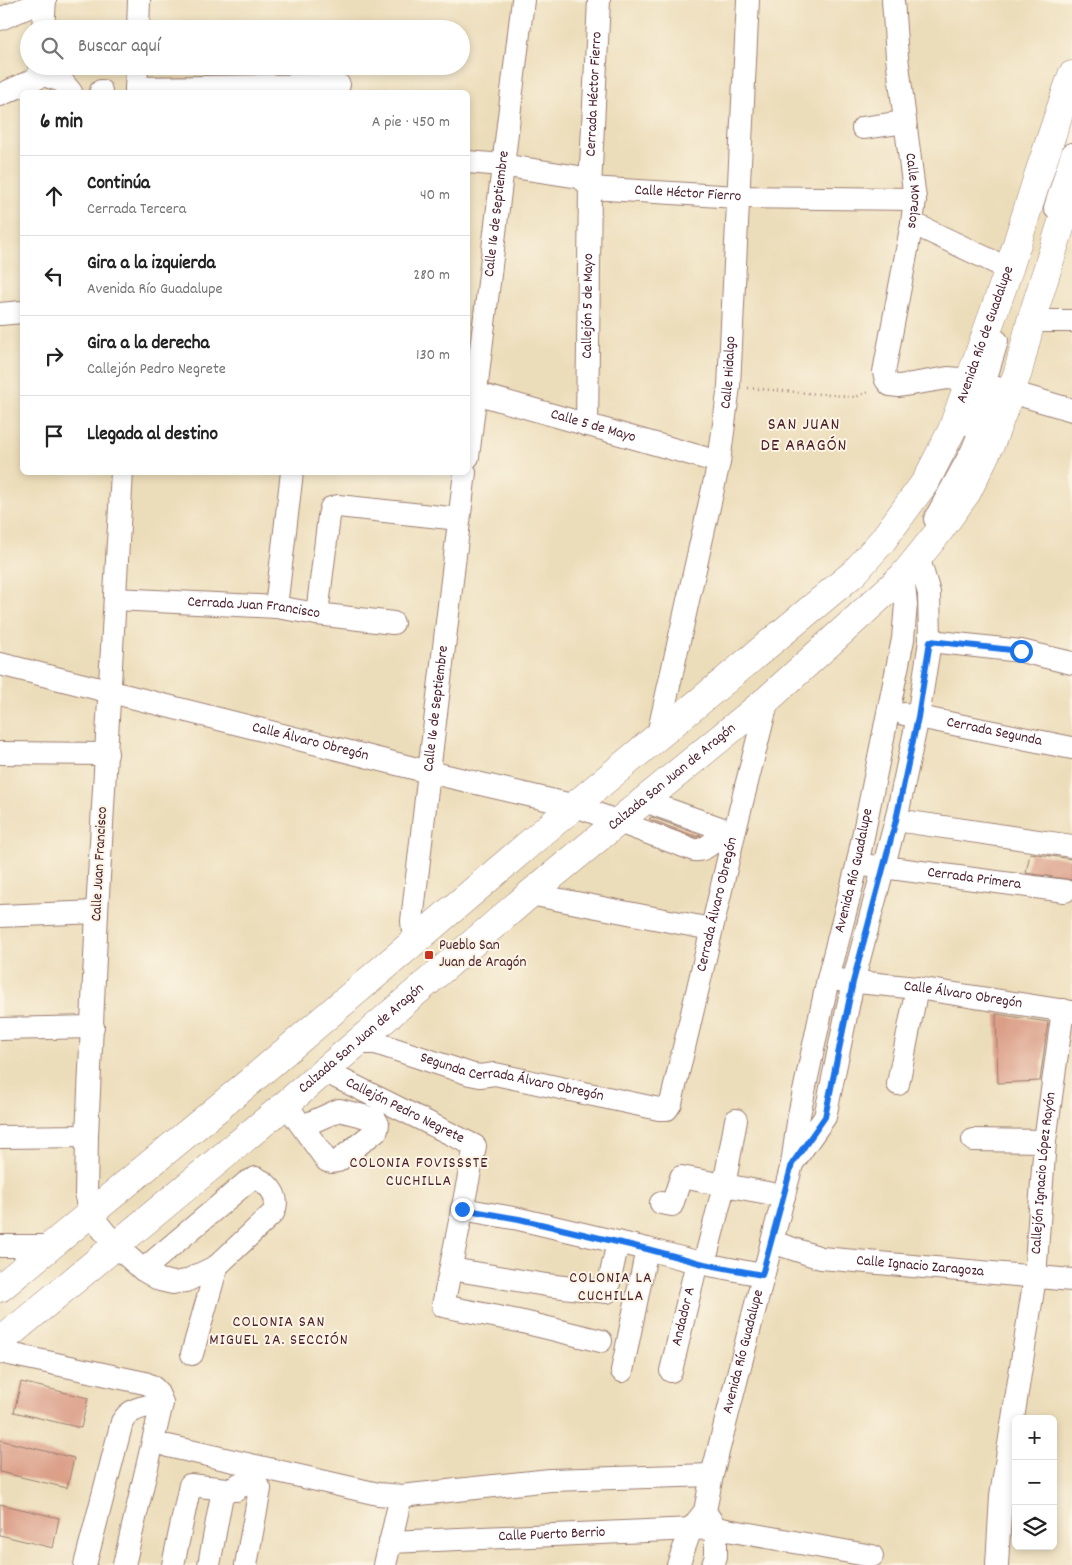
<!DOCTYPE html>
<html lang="es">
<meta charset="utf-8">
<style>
body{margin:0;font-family:Dekko,sans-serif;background:#f6f6f6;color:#222}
.controls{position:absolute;right:15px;bottom:15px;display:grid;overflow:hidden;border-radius:8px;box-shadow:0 2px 8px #0003}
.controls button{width:45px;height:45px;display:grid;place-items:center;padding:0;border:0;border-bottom:1px solid #e0e0e0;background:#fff;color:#222;font:25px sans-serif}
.stop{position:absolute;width:15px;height:15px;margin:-11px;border:4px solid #1a73e8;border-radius:50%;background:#fff}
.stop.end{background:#1a73e8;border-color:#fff;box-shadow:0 1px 5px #0008}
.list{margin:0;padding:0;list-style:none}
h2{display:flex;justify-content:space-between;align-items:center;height:65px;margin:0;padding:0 20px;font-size:21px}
h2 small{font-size:16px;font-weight:400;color:#767676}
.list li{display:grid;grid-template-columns:32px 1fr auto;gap:15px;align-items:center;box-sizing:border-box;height:80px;padding:0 20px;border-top:1px solid #e0e0e0}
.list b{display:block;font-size:19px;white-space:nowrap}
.list p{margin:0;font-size:16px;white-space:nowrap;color:#767676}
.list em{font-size:16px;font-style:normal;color:#767676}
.icon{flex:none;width:28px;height:28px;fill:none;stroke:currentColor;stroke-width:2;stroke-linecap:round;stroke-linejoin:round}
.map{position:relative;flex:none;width:1072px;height:1565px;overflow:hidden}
.search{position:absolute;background:#fff;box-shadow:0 2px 8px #0003;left:20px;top:20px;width:450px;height:55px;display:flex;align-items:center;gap:12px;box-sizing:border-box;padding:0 18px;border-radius:28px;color:#767676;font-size:19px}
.panel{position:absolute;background:#fff;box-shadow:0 2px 8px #0003;left:20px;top:90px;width:450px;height:385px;border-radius:8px}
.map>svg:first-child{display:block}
.building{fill:#db9e87}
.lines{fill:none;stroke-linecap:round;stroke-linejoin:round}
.minor-casing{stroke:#9b7e72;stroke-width:24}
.major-casing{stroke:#9b7e72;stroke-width:29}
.path{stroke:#9b7e72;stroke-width:2.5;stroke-dasharray:1 4;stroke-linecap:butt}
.minor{stroke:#fff;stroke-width:22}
.major{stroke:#fff;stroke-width:28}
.route{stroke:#1a73e8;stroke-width:6}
.poi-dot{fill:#c8321e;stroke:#fcf5e5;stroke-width:2}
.labels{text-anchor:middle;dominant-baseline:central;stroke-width:4;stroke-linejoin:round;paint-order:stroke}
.street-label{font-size:15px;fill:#4a1f2b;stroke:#fcf5e5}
.poi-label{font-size:15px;fill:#4a1f2b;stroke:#fcf5e5;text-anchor:start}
.neighbourhood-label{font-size:16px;letter-spacing:1px;fill:#4a1f2b;stroke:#fcf5e5}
.quarter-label{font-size:18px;letter-spacing:1px;fill:#4a1f2b;stroke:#fcf5e5}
</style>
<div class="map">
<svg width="1072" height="1565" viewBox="0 0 1072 1565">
<rect width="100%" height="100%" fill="#fcf5e5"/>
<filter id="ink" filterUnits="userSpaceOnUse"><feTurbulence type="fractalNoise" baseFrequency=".02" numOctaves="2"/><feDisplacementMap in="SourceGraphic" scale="10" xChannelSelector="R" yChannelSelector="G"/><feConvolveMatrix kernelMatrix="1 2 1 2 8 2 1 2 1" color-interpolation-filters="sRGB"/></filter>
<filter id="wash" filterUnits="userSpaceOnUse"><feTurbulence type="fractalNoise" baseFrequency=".0096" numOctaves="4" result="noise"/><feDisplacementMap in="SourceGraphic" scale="20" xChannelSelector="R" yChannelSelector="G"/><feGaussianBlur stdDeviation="1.12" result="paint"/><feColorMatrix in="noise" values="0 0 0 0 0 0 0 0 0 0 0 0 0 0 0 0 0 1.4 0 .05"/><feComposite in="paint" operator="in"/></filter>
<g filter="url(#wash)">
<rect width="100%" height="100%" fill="#ecddba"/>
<g id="blocks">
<g class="building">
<path d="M 651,817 L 701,835 L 696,837 L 649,819 Z"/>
<path d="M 1030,853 L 1072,859 L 1072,880 L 1026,873 Z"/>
<path d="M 996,1014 L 1048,1022 L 1040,1081 L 998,1083 Z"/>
<path d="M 21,1382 L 88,1398 L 81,1428 L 14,1412 Z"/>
<path d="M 0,1440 L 74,1458 L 67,1488 L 0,1472 Z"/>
<path d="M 0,1504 L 59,1518 L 53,1548 L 0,1535 Z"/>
</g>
</g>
</g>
<g filter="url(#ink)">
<use href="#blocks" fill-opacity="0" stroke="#9b7e72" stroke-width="1"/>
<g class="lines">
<g class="minor-casing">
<g id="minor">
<path id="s1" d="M 893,0 L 897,57 L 915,199 L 912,223 L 884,372 L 886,380 L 890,385 L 899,386 L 948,378 L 970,380 L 1072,410"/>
<path d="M 0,19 L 45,0"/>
<path d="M 43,29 L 45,0"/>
<path d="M 138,29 L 139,0"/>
<path d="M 40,74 L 62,81 L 71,92"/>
<path d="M 136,88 L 339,85"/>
<path d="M 101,91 L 101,92"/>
<path d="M 136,92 L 137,66"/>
<path d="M 0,95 L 38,78 L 40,66"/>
<path d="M 863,128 L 905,122"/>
<path id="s2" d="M 468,162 L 502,165 L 579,177 L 586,182 L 590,188 L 737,197 L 915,199"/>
<path d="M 1055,208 L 1072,154"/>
<path d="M 912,223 L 1009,269"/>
<path d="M 0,314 L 22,312"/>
<path d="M 1031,321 L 1072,321"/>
<path id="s3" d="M 468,391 L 719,462"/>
<path d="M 967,424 L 984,384 L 997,341"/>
<path id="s4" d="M 587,425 L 590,188 L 599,0"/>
<path id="s5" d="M 468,457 L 523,0"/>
<path d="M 122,472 L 97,912 L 87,1136 L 86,1196 L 89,1213 L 116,1246 L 143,1270 L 160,1280 L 173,1283 L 186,1281 L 217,1266 L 273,1213 C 281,1198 270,1184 256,1178 L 247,1182 L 143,1270"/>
<path d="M 935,519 L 972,451 L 990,407"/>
<path id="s6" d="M 115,599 L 276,607 L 317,614 L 393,623"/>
<path d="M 276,607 L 292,472"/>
<path d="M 317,614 L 329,516 L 331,508 L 338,506 L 459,519"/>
<path d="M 930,641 L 1021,651 L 1072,663"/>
<path id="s7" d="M 0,664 L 429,772 L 576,806 L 694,850 C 706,852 717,838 726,830 L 644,801"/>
<path id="s8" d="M 904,714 L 1072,748"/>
<path id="s9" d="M 657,739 L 719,462 L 729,386 L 748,0"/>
<path d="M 0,753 L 107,754"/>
<path d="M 896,820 L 1072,846"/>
<path id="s10" d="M 870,866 L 883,867 L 1065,891"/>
<path d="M 530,894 L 711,929"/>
<path d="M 0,916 L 97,912"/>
<path id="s11" d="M 414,943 L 412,921 L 429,772 L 465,472"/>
<path id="s12" d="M 838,980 L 917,988 L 1072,1012"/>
<path d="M 0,1029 L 93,1027"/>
<path id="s13" d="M 358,1043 L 376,1043 L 470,1074 L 480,1076 L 495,1074 L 659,1109 L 667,1109 L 671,1103 L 735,830 L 768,699"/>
<path id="s14" d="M 324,1071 L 475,1146 L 443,1306 L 523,1322 L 601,1341"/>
<path d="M 898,1084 L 917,988"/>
<path d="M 286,1104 L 327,1161 L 332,1162 L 338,1161 L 377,1130 L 378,1124 L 375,1119 L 339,1110 L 303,1126"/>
<path d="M 0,1137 L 87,1136"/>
<path d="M 973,1140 L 1045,1141"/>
<path d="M 794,1161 L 825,1117 L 853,982 L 896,820 L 918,717 L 930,641 L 929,593 L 918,556"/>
<path d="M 661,1203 L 672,1205 L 681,1177 L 784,1196"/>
<path d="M 462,1209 L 519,1219 L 647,1249 L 704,1264 L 762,1275"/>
<path id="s15" d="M 772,1242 L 821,1258 L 1072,1280"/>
<path d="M 0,1246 L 50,1246"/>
<path d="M 704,1264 L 724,1186 L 736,1120"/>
<path d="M 451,1269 L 546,1285 L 607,1292 L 618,1242"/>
<path d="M 0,1352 L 145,1383 C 156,1387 158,1392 162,1403 L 124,1565"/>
<path d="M 192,1354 L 217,1266"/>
<path d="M 622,1371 L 647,1249"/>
<path id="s16" d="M 671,1371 L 697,1262"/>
<path d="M 168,1446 L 378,1494 L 401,1496 L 550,1480 L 712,1475"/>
<path d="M 708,1516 L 716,1528 L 716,1556 L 713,1565"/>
<path id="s17" d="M 390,1542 L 716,1528 L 872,1556"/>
<path d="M 85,1565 L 122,1422 C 130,1407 146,1407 162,1403"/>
<path d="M 173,1565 L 190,1485 L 236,1490 L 239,1484 L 258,1487 L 260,1489 L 246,1565"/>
<path d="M 209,1565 L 223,1489"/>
<path d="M 385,1565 L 401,1496"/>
<path id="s18" d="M 678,1565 L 691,1529 L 705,1511 L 712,1475 L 792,1164 L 799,1115 L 828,979 L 857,866 L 903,639 L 906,604 L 903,576"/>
<path id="s19" d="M 997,1565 L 1001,1496 L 1035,1277 L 1045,1141 L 1063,1010"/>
</g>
</g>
<g class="major-casing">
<g id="major">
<path id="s20" d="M 0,1288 L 252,1080 L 537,837 L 854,573 L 882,541 L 926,481 L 952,430 L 1009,269 L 1038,176 L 1072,75"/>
<path id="s21" d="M 0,1342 L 286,1104 L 530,894 L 768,699 L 903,576 L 937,534 L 967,492 L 991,443 L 1018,372 L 1031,321 L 1072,190"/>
</g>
</g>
<path class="path" d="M 748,388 L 856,397 L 871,391"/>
<use href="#minor" class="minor"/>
<use href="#major" class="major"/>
</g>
</g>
<g class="lines" filter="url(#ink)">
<path class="route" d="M 462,1209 L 519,1219 L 647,1249 L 704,1264 L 762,1275 L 792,1164 L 825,1117 L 853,982 L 896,820 L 918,717 L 930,641 L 1021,651"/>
</g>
<rect class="poi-dot" x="424" y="950" width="10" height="10" rx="2.5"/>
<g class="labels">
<g class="street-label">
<text stroke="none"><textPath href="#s4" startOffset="331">Cerrada Héctor Fierro</textPath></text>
<text stroke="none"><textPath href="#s1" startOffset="192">Calle Morelos</textPath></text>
<text stroke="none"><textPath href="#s2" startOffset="226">Calle Héctor Fierro</textPath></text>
<text stroke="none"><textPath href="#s5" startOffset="245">Calle 16 de Septiembre</textPath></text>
<text stroke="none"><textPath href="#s4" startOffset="119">Callejón 5 de Mayo</textPath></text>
<text stroke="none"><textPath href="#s20" startOffset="1389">Avenida Río de Guadalupe</textPath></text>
<text stroke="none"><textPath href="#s9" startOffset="374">Calle Hidalgo</textPath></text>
<text stroke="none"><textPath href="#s3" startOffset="130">Calle 5 de Mayo</textPath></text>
<text stroke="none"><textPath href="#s6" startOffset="139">Cerrada Juan Francisco</textPath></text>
<text stroke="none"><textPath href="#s11" startOffset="236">Calle 16 de Septiembre</textPath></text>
<text stroke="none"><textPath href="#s8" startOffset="92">Cerrada Segunda</textPath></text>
<text stroke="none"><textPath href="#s7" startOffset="320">Calle Álvaro Obregón</textPath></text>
<text stroke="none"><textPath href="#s21" startOffset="878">Calzada San Juan de Aragón</textPath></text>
<text transform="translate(100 864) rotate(-87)">Calle Juan Francisco</text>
<text stroke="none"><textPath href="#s18" startOffset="719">Avenida Río Guadalupe</textPath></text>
<text stroke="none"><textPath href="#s10" startOffset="105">Cerrada Primera</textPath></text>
<text stroke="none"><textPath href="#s13" startOffset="529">Cerrada Álvaro Obregón</textPath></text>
<text stroke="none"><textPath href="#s12" startOffset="126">Calle Álvaro Obregón</textPath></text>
<text stroke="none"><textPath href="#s21" startOffset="472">Calzada San Juan de Aragón</textPath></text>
<text stroke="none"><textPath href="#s13" startOffset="159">Segunda Cerrada Álvaro Obregón</textPath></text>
<text stroke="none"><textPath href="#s14" startOffset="90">Callejón Pedro Negrete</textPath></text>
<text stroke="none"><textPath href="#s19" startOffset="395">Callejón Ignacio López Rayón</textPath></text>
<text stroke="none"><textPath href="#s15" startOffset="151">Calle Ignacio Zaragoza</textPath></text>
<text stroke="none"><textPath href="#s16" startOffset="56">Andador A</textPath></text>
<text stroke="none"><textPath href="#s18" startOffset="225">Avenida Río Guadalupe</textPath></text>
<text stroke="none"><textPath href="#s17" startOffset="162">Calle Puerto Berrio</textPath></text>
</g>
<g class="poi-label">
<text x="439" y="946">Pueblo San<tspan x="439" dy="17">Juan de Aragón</tspan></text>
</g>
<g class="neighbourhood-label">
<text x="419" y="1163">COLONIA FOVISSSTE<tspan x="419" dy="18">CUCHILLA</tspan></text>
<text x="611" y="1278">COLONIA LA<tspan x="611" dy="18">CUCHILLA</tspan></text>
<text x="279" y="1322">COLONIA SAN<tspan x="279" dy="18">MIGUEL 2A. SECCIÓN</tspan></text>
</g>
<g class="quarter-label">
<text x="804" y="425">SAN JUAN<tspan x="804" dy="21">DE ARAGÓN</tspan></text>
</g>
</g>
</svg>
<div class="controls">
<button>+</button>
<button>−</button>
<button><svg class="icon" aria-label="layers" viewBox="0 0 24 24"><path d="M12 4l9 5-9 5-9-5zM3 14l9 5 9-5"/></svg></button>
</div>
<div class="stop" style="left:1021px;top:651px"></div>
<div class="stop end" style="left:462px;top:1209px"></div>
<div class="search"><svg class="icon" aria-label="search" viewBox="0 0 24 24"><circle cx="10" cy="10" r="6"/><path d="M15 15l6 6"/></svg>Buscar aquí</div>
<section class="panel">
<h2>6 min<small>A pie · 450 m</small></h2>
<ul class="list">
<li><svg class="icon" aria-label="ahead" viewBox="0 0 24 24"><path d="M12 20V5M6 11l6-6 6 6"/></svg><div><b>Continúa</b><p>Cerrada Tercera</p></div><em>40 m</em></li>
<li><svg class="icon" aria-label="left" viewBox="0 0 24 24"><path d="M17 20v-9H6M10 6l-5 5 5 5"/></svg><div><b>Gira a la izquierda</b><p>Avenida Río Guadalupe</p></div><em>280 m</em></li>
<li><svg class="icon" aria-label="right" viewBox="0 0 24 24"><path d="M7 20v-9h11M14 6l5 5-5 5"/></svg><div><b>Gira a la derecha</b><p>Callejón Pedro Negrete</p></div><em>130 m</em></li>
<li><svg class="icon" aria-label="arrive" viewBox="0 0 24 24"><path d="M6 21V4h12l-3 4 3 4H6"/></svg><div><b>Llegada al destino</b></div></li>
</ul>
</section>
</div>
